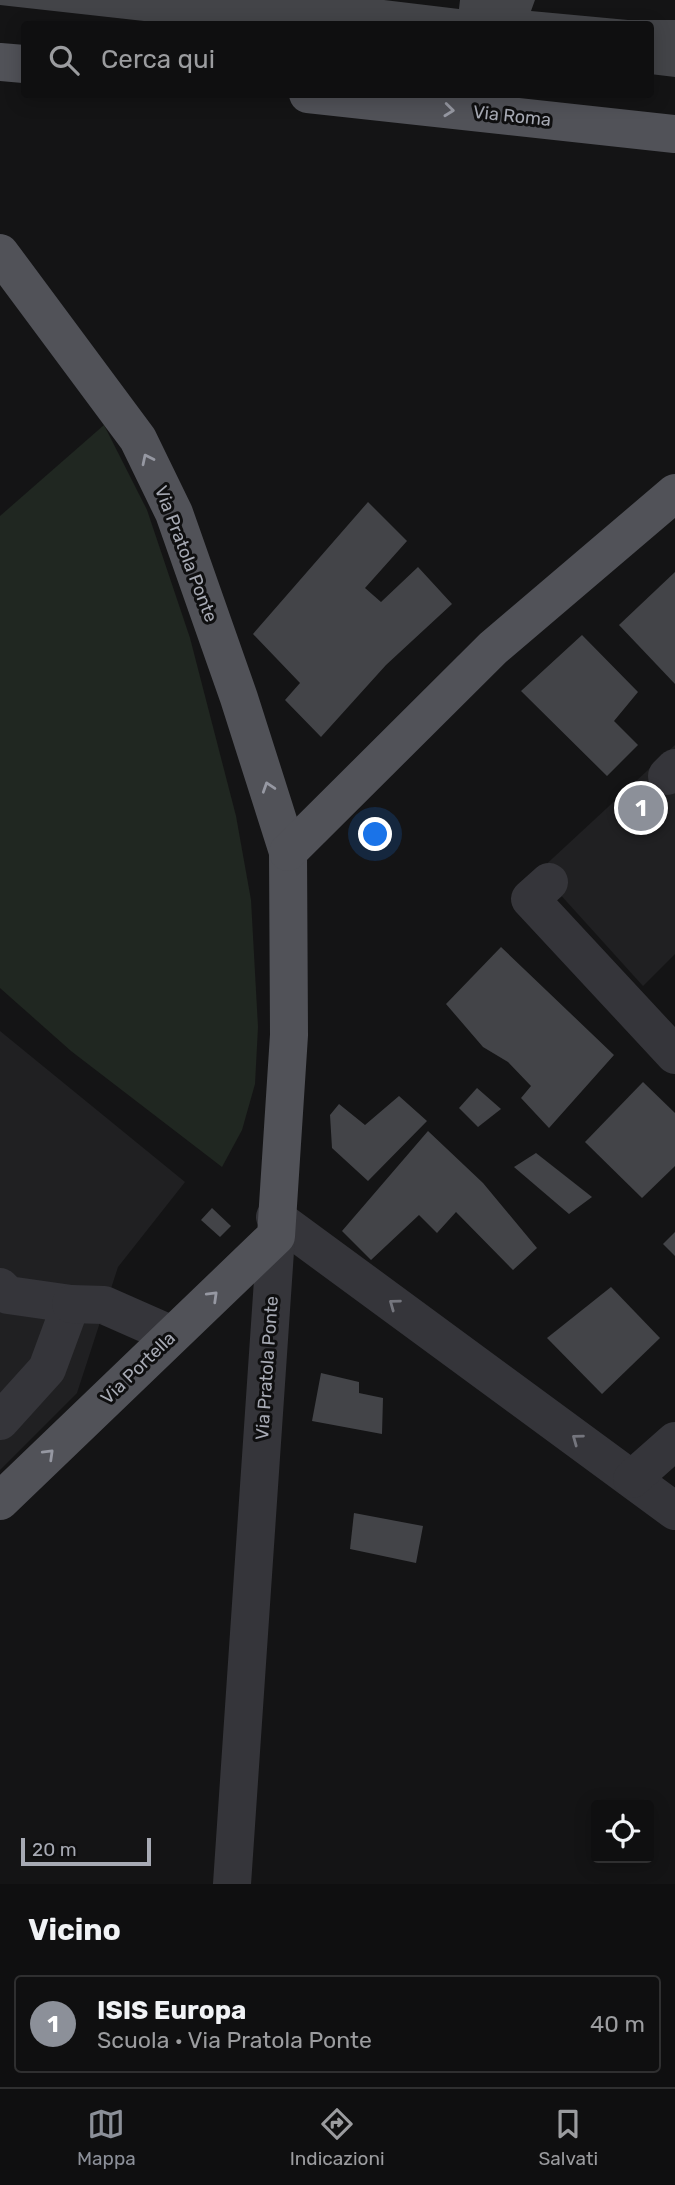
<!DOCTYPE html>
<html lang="it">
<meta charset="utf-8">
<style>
body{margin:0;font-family:Rubik,sans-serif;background:#181819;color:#f1f3f6}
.controls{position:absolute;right:21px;bottom:21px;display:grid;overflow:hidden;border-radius:7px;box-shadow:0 4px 18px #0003}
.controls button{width:63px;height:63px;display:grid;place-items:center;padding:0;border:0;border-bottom:2px solid #2f2f30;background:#0f0f10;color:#f1f3f6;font:35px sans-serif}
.scale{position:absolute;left:21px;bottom:18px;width:130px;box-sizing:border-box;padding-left:7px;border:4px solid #a7aab4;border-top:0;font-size:19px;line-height:24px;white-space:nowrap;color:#a7aab4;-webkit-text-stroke:5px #0f0f10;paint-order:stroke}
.you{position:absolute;left:376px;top:835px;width:24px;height:24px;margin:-18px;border:5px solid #fff;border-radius:50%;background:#1a73e8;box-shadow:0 0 0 10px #1a73e833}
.badge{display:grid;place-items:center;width:46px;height:46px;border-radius:50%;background:#8c9099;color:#fff;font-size:23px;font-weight:700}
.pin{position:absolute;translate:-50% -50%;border:4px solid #fff;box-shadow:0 2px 7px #0006}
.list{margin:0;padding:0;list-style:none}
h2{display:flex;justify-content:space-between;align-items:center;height:91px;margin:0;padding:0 28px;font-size:30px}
h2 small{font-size:23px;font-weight:400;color:#9b9c9f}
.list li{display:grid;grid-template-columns:46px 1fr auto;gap:21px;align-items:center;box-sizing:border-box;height:98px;margin:0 14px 14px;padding:0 14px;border:2px solid #2f2f30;border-radius:7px}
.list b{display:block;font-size:26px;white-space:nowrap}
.list p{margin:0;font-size:23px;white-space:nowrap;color:#9b9c9f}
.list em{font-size:23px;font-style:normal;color:#9b9c9f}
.icon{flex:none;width:38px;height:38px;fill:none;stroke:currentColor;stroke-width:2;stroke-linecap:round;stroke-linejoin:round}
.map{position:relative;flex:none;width:675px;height:1884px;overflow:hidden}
.search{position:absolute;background:#0f0f10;box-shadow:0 4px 18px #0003;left:21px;right:21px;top:21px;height:77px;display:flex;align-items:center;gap:18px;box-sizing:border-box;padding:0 24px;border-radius:7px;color:#9b9c9f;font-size:26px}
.sheet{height:203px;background:#0f0f10}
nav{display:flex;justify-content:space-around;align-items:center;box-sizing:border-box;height:98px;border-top:2px solid #2f2f30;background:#0f0f10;font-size:19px;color:#9b9c9f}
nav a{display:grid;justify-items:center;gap:4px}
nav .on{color:#8c9099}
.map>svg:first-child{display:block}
.built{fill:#202022}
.green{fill:#202721}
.building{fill:#434448}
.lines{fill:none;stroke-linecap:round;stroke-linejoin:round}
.minor{stroke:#35353a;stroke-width:38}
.major{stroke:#515258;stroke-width:38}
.oneway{stroke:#9698a2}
.oneway2{stroke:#74757d}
.labels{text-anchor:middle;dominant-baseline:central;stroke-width:6;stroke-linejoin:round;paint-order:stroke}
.street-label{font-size:18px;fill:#a7aab4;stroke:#0f0f10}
</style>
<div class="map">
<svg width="675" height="1884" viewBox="0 0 675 1884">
<rect width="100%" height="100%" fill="#141415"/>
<g class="built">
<path d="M 675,745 L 675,954 L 643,986 L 539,871 Z"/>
<path d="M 0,1031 L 185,1182 L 118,1267 L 77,1393 L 0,1470 Z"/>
</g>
<path class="green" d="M 104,425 L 147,510 L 190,638 L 236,816 L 251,900 L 258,1027 L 255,1084 L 242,1130 L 222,1167 L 71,1051 L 0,988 L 0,516 Z"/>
<g class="building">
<path d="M 0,0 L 384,0 L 459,9 L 460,0 L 535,0 L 531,11 L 628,20 L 675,20 L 675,77 L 650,74 L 650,24 L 191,24 L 180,21 L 171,24 L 0,5 Z"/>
<path d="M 368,502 L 407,541 L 365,588 L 381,602 L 418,567 L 452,604 L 386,665 L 321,737 L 285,700 L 300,683 L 253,634 Z"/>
<path d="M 675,572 L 675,684 L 619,625 Z"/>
<path d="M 582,635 L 638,692 L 614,721 L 638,745 L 607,776 L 521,691 Z"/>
<path d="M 501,947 L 614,1055 L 549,1128 L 521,1098 L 531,1086 L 508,1062 L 483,1047 L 446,1004 Z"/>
<path d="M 643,1082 L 675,1113 L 675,1166 L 642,1198 L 585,1142 Z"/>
<path d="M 477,1088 L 501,1109 L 478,1127 L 459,1108 Z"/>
<path d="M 399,1096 L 427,1121 L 368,1181 L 332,1148 L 330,1115 L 339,1104 L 365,1125 Z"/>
<path d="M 428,1131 L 483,1183 L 537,1248 L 513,1270 L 456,1212 L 437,1233 L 419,1215 L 371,1260 L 342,1231 Z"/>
<path d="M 536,1153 L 592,1197 L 569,1214 L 514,1167 Z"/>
<path d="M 212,1208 L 231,1226 L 220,1237 L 201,1220 Z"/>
<path d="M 675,1232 L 675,1256 L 663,1244 Z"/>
<path d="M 611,1287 L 660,1338 L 602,1394 L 547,1338 Z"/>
<path d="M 321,1373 L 359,1382 L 359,1393 L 383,1398 L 382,1434 L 312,1421 Z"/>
<path d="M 354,1513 L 423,1526 L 416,1563 L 350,1549 Z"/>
</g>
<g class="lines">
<g class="minor">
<path d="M 667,776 L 675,768"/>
<path d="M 549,882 L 530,899 L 675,1055"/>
<path d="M 275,1217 L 675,1511"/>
<path d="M 0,1287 L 8,1295 L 71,1304 L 47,1369 L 0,1421"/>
<path d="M 71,1304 L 104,1305 L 172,1335"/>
<path d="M 632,1479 L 675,1441"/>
<path d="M 232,1884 L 276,1236"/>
</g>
<g class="major">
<path d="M 0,62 L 24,64"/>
<path d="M 308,94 L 675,134"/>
<path d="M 0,253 L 138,439 L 174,513 L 239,698 L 288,852 L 289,1035 L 276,1236 L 0,1501"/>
<path d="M 288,852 L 493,648 L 675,493"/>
</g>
</g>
<defs><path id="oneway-chevron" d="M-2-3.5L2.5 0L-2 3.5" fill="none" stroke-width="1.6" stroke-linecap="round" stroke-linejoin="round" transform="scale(1.75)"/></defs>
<g class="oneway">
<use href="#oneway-chevron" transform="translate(449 110) rotate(6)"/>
<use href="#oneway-chevron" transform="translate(147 459) rotate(-116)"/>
<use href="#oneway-chevron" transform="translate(268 787) rotate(-108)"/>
<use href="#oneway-chevron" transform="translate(213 1296) rotate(-44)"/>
<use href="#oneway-chevron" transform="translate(49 1454) rotate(-44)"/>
</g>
<g class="oneway2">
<use href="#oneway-chevron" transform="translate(394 1304) rotate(-144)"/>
<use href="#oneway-chevron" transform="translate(577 1439) rotate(-144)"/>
</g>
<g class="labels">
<g class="street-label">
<text transform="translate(512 116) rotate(6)">Via Roma</text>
<text transform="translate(186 554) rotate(69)">Via Pratola Ponte</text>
<text transform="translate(138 1368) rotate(-44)">Via Portella</text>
<text transform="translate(267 1368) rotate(-86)">Via Pratola Ponte</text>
</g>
</g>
</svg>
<div class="controls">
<button><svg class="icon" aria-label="locate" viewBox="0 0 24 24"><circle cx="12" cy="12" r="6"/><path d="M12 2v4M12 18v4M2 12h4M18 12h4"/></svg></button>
</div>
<div class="scale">20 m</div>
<div class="you"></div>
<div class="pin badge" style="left:641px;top:808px">1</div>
<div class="search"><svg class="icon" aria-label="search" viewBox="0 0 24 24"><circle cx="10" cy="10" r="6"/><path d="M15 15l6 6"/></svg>Cerca qui</div>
</div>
<section class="sheet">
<h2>Vicino<small></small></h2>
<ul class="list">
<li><span class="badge">1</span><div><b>ISIS Europa</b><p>Scuola · Via Pratola Ponte</p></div><em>40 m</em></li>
</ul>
</section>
<nav>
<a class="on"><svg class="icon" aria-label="map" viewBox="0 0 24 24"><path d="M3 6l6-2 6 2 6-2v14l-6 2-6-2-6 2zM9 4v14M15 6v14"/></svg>Mappa</a>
<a><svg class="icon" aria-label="directions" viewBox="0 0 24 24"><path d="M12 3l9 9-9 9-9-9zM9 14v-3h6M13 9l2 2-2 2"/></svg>Indicazioni</a>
<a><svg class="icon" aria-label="saved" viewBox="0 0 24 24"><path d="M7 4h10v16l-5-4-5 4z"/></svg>Salvati</a>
</nav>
